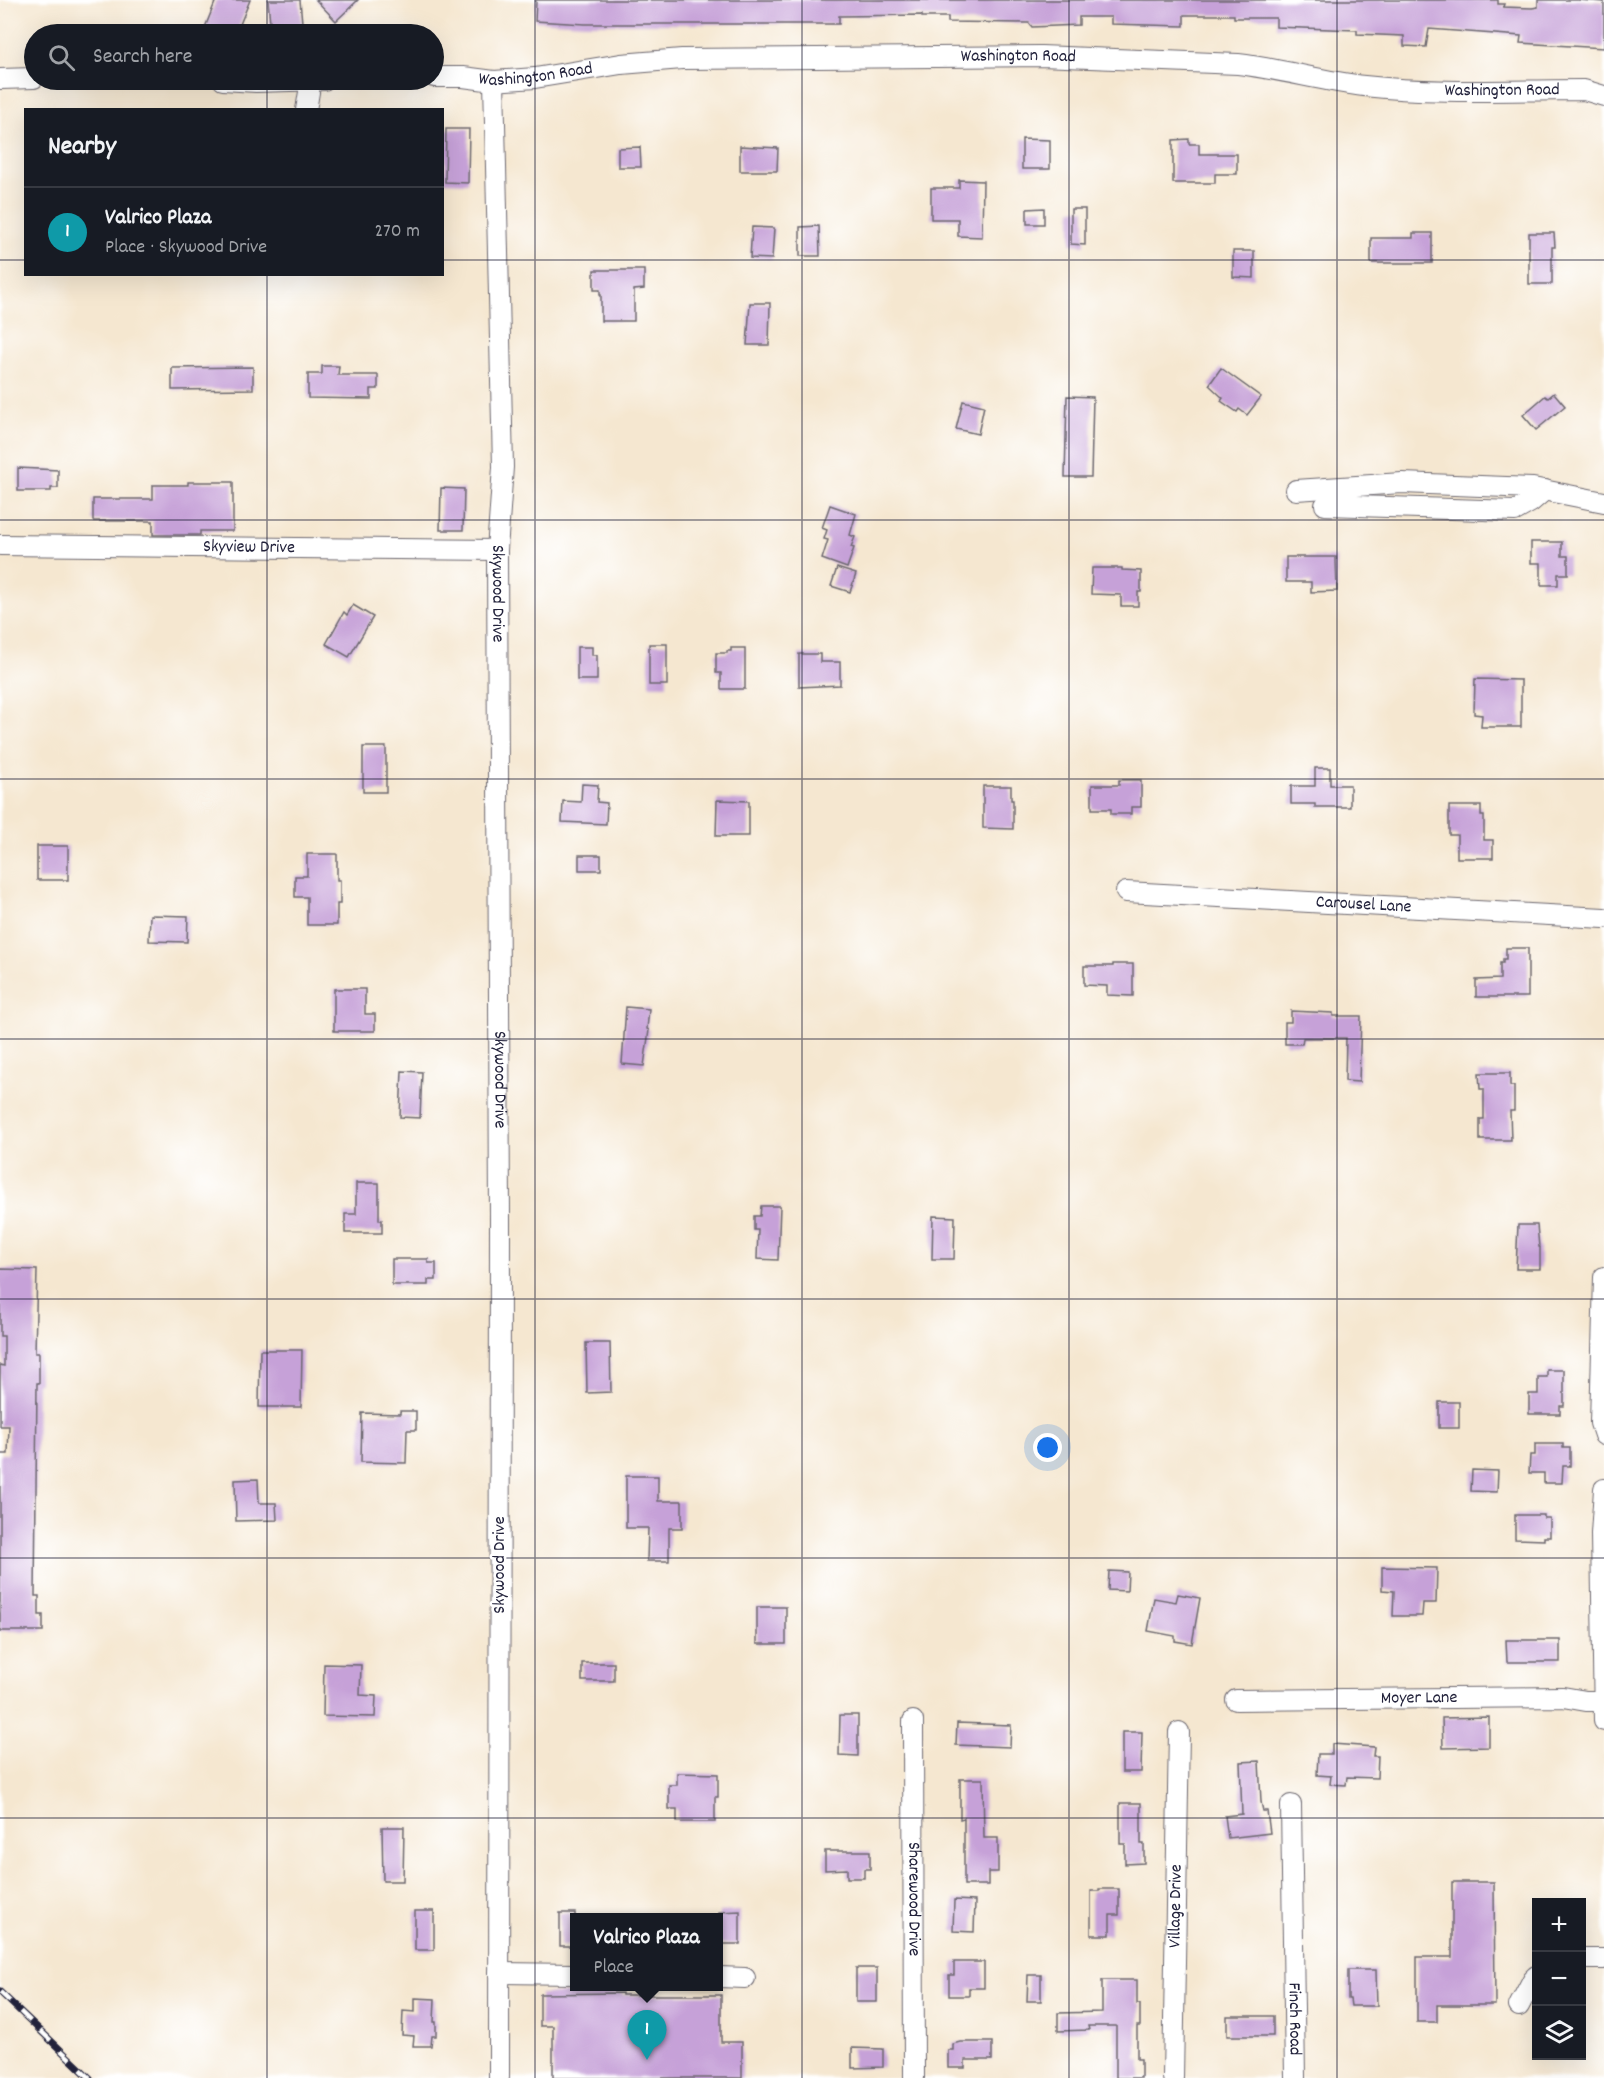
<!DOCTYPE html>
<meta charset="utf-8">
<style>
body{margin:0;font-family:Dekko,sans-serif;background:#242831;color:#f1f3f6}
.controls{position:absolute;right:18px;bottom:18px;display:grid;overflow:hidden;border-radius:0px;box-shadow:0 6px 24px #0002}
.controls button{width:54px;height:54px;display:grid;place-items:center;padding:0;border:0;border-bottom:2px solid #363941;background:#171b24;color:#f1f3f6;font:30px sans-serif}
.you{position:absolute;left:1048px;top:1448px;width:21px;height:21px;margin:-15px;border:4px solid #fff;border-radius:50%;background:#1a73e8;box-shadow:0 0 0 9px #1a73e833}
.badge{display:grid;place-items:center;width:39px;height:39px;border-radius:50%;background:#2563eb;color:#fff;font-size:20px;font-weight:700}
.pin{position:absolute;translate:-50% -50px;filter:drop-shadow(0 2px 3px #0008)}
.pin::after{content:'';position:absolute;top:32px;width:21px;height:18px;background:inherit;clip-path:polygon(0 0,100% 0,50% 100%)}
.popup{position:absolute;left:570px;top:1913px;width:153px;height:78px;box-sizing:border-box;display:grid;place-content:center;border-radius:0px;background:#171b24;filter:drop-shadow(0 2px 4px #0005);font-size:20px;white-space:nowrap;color:#9ea1a6}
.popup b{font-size:22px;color:#f1f3f6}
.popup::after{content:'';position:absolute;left:50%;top:100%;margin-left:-12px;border:12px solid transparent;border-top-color:#171b24}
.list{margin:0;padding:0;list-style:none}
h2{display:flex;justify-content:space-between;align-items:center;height:78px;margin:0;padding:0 24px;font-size:26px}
h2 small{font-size:20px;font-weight:400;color:#9ea1a6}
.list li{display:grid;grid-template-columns:39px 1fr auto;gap:18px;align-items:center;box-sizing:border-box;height:90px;padding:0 24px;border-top:2px solid #363941}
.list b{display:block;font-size:22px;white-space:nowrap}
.list p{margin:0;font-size:20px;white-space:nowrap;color:#9ea1a6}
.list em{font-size:20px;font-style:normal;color:#9ea1a6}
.icon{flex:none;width:33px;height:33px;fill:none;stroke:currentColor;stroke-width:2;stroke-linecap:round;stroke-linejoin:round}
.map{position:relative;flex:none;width:1604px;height:2078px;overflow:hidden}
.search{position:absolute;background:#171b24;box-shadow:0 6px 24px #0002;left:24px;top:24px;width:420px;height:66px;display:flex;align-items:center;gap:15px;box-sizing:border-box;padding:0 21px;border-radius:33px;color:#9ea1a6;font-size:22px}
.panel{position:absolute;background:#171b24;box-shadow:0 6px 24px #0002;left:24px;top:108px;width:420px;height:168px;border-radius:0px}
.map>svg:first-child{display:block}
.building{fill:#c6a1d8}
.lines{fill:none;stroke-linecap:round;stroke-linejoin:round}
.minor-casing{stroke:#6c676f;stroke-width:22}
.minor{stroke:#fff;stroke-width:20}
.rail-casing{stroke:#22223b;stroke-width:7}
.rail{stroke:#fff;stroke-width:4.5;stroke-dasharray:14;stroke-linecap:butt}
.grid{fill:none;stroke:#22223b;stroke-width:1.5;stroke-opacity:0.55}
.labels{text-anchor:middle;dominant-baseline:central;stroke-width:5;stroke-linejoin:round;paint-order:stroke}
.street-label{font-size:18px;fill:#22223b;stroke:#fff}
</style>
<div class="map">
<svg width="1604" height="2078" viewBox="0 0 1604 2078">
<rect width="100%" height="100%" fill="#fff"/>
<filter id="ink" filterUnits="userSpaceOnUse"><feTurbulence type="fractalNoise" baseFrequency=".0167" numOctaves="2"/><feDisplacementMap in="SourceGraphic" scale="12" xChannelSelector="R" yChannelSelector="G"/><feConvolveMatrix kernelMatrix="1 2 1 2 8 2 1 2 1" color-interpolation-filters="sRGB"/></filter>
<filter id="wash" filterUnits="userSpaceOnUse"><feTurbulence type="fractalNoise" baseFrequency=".008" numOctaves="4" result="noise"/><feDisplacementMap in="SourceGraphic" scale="24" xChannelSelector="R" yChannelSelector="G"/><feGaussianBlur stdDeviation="1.35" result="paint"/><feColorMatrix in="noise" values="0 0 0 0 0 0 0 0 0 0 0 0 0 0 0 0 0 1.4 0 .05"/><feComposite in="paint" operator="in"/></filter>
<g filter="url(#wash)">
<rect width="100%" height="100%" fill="#f5e7d0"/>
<g id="blocks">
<g class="building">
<path d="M 216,0 L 250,0 L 236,34 L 217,34 L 204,30 Z"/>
<path d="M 268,0 L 300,0 L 303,34 L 271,34 Z"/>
<path d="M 316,0 L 358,0 L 336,21 Z"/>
<path d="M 536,0 L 1498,0 L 1498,4 L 1504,4 L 1503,7 L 1532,8 L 1538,7 L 1538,0 L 1578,0 L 1604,2 L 1604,48 L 1520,43 L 1521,36 L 1429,29 L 1426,47 L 1404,46 L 1404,36 L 1357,34 L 1357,30 L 1276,27 L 1276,18 L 1234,18 L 1234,15 L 1184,15 L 1184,26 L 1111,24 L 1111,17 L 1079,17 L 1079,25 L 1032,27 L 1029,23 L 948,22 L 948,17 L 922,17 L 922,15 L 839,16 L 839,24 L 585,24 L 535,21 Z"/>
<path d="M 446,129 L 469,129 L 468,183 L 445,182 Z"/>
<path d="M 1022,139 L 1050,140 L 1050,169 L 1022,169 Z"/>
<path d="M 1189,139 L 1189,144 L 1199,144 L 1199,154 L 1237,154 L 1237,174 L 1215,174 L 1215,183 L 1173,183 L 1173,140 Z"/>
<path d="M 740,146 L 778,148 L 777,171 L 740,171 Z"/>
<path d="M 640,147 L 641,167 L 618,167 L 618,148 Z"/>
<path d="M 959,180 L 983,181 L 982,237 L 958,236 L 958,219 L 931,219 L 931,188 L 959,188 Z"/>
<path d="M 1044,208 L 1044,224 L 1027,224 L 1027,209 Z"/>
<path d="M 1071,209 L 1085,209 L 1085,245 L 1071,244 Z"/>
<path d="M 819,226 L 820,256 L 800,256 L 800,227 Z"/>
<path d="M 752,227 L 774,228 L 772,259 L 750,258 Z"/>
<path d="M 1413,233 L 1432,233 L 1432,263 L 1371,263 L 1371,238 L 1413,238 Z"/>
<path d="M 1529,233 L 1554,233 L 1555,247 L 1552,247 L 1552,284 L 1529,284 Z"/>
<path d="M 1233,251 L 1254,251 L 1254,278 L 1233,277 Z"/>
<path d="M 594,270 L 644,270 L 644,289 L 634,290 L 634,321 L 601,321 L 601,295 L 600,295 L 600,290 L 594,290 Z"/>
<path d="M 750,303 L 770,303 L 769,345 L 747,345 Z"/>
<path d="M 322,366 L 339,366 L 338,375 L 378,375 L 378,389 L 371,389 L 371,399 L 308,398 L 308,374 L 322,374 Z"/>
<path d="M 253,367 L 253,389 L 172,390 L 172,368 Z"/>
<path d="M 1221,368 L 1261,397 L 1247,415 L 1239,409 L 1237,412 L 1221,401 L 1223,398 L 1209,385 Z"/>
<path d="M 1554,393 L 1565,406 L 1536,430 L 1523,415 L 1545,396 L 1548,398 Z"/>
<path d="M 1067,396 L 1093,397 L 1091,477 L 1065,477 Z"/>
<path d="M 963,401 L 984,406 L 978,434 L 956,429 Z"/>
<path d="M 18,468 L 58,470 L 58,488 L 51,488 L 51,491 L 18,491 Z"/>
<path d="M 188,482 L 233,482 L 233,531 L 200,531 L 200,535 L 153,535 L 153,521 L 93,521 L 93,499 L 153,499 L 153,485 L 188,485 Z"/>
<path d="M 441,488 L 464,489 L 463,530 L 440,530 Z"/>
<path d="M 830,505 L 856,514 L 850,535 L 855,537 L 851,547 L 854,548 L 847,568 L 822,559 L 828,540 L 824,539 L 827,530 L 822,528 Z"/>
<path d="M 1531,542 L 1562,542 L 1562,556 L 1568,556 L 1568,574 L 1558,574 L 1558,585 L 1541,585 L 1541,563 L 1531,563 Z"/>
<path d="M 1286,557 L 1336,557 L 1337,591 L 1311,592 L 1311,582 L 1286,582 Z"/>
<path d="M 837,568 L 856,574 L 850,592 L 831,586 Z"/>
<path d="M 1092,568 L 1122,568 L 1122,570 L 1141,571 L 1141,592 L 1138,592 L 1138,606 L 1121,606 L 1121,595 L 1091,594 Z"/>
<path d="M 353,605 L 373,617 L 349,657 L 326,644 L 344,612 L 347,615 Z"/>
<rect x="649" y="644" width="18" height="41"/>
<path d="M 577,647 L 592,647 L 592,655 L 597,655 L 597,680 L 577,680 Z"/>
<path d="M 731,648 L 745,648 L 745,689 L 721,689 L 721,673 L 716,673 L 716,653 L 727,653 L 727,651 L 731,651 Z"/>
<path d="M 799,654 L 820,654 L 820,662 L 840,662 L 840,685 L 799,687 Z"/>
<path d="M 1475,679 L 1521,680 L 1521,727 L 1481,727 L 1482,715 L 1474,714 Z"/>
<rect x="363" y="747" width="23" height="45"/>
<path d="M 1315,768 L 1330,768 L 1330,785 L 1350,785 L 1350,807 L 1315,807 L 1315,804 L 1291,804 L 1291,786 L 1315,786 Z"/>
<path d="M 1119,780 L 1141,780 L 1141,807 L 1131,807 L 1131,814 L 1111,814 L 1111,809 L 1092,809 L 1092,785 L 1119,785 Z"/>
<path d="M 582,784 L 598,785 L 597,802 L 607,803 L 606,824 L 562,822 L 563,801 L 581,802 Z"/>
<path d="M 983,786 L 1011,786 L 1011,800 L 1013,800 L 1013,829 L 983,828 Z"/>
<path d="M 717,800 L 749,801 L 749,836 L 716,836 Z"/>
<path d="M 1449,806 L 1481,806 L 1481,816 L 1484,816 L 1484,840 L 1493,840 L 1493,858 L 1457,858 L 1457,835 L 1449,835 Z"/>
<rect x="37" y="846" width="31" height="34"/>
<path d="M 307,854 L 337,854 L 337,880 L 340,880 L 340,904 L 337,904 L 337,925 L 307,925 L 307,897 L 295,897 L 295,876 L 307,876 Z"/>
<rect x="579" y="855" width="22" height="15"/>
<path d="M 150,915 L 188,916 L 187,942 L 149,941 Z"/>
<path d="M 1506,948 L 1528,948 L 1528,997 L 1476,997 L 1476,980 L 1500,979 L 1500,963 L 1503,963 L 1503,959 L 1506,959 Z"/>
<path d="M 1113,964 L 1133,964 L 1133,996 L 1107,995 L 1107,986 L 1084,985 L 1084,966 L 1113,966 Z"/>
<path d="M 334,989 L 365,989 L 365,1014 L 375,1014 L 375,1031 L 334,1031 Z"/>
<path d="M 626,1007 L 649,1009 L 647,1029 L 649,1030 L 644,1066 L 622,1064 Z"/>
<path d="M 1291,1011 L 1333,1013 L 1333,1016 L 1361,1016 L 1359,1082 L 1345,1081 L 1346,1038 L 1303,1038 L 1302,1044 L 1285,1044 L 1285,1022 L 1291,1022 Z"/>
<path d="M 402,1071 L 422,1072 L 420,1118 L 400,1117 Z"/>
<path d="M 1479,1073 L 1510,1073 L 1510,1086 L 1514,1086 L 1514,1111 L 1510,1111 L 1511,1140 L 1480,1140 L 1480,1119 L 1484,1119 L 1484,1089 L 1480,1089 Z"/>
<path d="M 356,1183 L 379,1183 L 379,1220 L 382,1220 L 382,1233 L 345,1233 L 345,1214 L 356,1214 Z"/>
<path d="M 761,1206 L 780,1206 L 778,1260 L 757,1259 L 758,1230 L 754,1230 L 754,1216 L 760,1216 Z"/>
<path d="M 933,1216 L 955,1217 L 954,1259 L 932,1259 Z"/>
<path d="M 1518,1225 L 1537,1225 L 1539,1247 L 1540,1247 L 1540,1269 L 1516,1269 Z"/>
<path d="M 392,1259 L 428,1259 L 428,1263 L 436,1263 L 436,1280 L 428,1280 L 428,1285 L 392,1285 Z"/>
<path d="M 0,1269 L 37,1270 L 35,1353 L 39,1353 L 39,1383 L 37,1383 L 35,1596 L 39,1596 L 39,1615 L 43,1615 L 43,1631 L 0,1631 L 0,1454 L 8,1454 L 9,1426 L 0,1426 L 0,1365 L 4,1366 L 4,1336 L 0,1336 Z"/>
<path d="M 586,1343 L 610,1343 L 611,1392 L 587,1393 Z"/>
<path d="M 260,1350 L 302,1350 L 301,1407 L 259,1407 Z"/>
<path d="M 1547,1370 L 1564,1370 L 1564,1406 L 1560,1406 L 1560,1414 L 1529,1414 L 1529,1394 L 1538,1394 L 1538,1377 L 1547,1377 Z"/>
<rect x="1439" y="1402" width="20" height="26"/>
<path d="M 400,1411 L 416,1411 L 416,1430 L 407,1430 L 406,1463 L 361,1462 L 362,1413 L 400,1414 Z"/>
<path d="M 1535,1444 L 1563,1444 L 1563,1448 L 1570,1448 L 1570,1466 L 1563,1466 L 1562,1483 L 1544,1483 L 1544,1473 L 1529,1473 L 1530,1455 L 1535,1455 Z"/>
<path d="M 1472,1470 L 1498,1471 L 1497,1492 L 1471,1491 Z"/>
<path d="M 626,1476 L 658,1476 L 658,1501 L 682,1501 L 682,1528 L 669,1528 L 669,1561 L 647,1561 L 648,1528 L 626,1528 Z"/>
<path d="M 258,1479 L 259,1503 L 276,1503 L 277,1520 L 236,1521 L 235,1480 Z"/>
<path d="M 1515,1515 L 1544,1515 L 1544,1518 L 1550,1518 L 1550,1537 L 1544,1537 L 1544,1540 L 1515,1539 Z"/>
<path d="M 1382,1567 L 1437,1568 L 1436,1603 L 1423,1603 L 1422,1616 L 1393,1616 L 1394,1591 L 1382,1590 Z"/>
<path d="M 1109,1571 L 1128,1572 L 1127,1591 L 1108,1590 Z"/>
<path d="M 1178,1594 L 1200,1598 L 1192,1644 L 1175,1641 L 1175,1636 L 1148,1631 L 1154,1598 L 1176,1602 Z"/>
<rect x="757" y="1607" width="29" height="37"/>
<path d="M 1506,1640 L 1560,1640 L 1560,1662 L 1507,1662 Z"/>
<rect x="582" y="1663" width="32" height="18"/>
<path d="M 324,1664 L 361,1665 L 360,1695 L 376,1696 L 375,1717 L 323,1716 Z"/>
<path d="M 840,1715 L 858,1715 L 858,1756 L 839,1755 Z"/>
<path d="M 1489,1717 L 1489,1747 L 1443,1748 L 1442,1718 Z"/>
<path d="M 957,1723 L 1011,1725 L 1010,1747 L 956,1745 Z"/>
<path d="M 1122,1732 L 1142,1732 L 1141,1772 L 1122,1772 Z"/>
<path d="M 1332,1744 L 1374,1747 L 1373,1756 L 1378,1756 L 1377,1778 L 1347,1777 L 1346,1785 L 1330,1784 L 1331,1776 L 1317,1775 L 1318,1754 L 1332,1754 Z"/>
<path d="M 1259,1761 L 1261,1802 L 1263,1811 L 1267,1811 L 1270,1833 L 1228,1838 L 1225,1816 L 1242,1814 L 1240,1762 Z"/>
<path d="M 677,1773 L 718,1774 L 718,1797 L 715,1797 L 715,1822 L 677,1822 L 677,1809 L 669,1809 L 669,1785 L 677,1785 Z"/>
<path d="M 960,1779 L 983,1779 L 984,1838 L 998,1838 L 998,1872 L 988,1872 L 988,1885 L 964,1885 L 964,1818 L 960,1819 Z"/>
<path d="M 1120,1803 L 1141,1803 L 1141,1844 L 1144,1844 L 1144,1863 L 1125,1864 L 1125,1844 L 1120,1844 Z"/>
<path d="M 382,1827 L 404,1827 L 403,1881 L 383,1881 Z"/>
<path d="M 825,1851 L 870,1851 L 870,1869 L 864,1869 L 864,1878 L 847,1878 L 847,1869 L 825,1870 Z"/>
<path d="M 1452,1882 L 1494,1882 L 1495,2005 L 1437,2005 L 1437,2022 L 1417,2022 L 1417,1957 L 1452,1957 Z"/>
<path d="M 1099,1889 L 1119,1889 L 1119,1915 L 1110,1915 L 1110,1935 L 1091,1935 L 1091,1891 L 1099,1891 Z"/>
<path d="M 954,1900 L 975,1901 L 974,1932 L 953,1931 Z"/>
<rect x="415" y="1911" width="19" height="39"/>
<path d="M 740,1911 L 740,1944 L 719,1944 L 719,1912 Z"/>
<rect x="560" y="1913" width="15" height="33"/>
<path d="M 954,1962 L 984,1962 L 984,1988 L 969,1988 L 969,1996 L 949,1996 L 949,1975 L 954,1975 Z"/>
<rect x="856" y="1968" width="21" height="34"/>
<path d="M 1348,1970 L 1376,1970 L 1377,2006 L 1351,2006 L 1350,1999 L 1348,1999 Z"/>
<path d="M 1028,1975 L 1041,1975 L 1041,2001 L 1027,2001 Z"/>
<path d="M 1102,1980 L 1137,1980 L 1137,2004 L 1140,2004 L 1140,2026 L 1137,2026 L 1137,2059 L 1141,2059 L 1141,2078 L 1116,2078 L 1116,2026 L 1088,2026 L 1089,2030 L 1058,2031 L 1058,2013 L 1102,2012 Z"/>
<path d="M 622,1993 L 622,1995 L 721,1995 L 721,2042 L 742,2042 L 742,2078 L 553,2078 L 553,2026 L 540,2026 L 540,1994 Z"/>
<path d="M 415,1998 L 435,1999 L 434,2022 L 436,2022 L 436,2036 L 432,2036 L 431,2046 L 413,2046 L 414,2036 L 402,2035 L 403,2011 L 415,2012 Z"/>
<rect x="1227" y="2016" width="46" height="20"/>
<path d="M 960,2042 L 992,2042 L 992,2060 L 965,2060 L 965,2068 L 948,2068 L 948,2050 L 953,2050 L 953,2044 Z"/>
<path d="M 852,2048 L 883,2049 L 883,2067 L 852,2068 Z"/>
</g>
</g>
</g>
<g filter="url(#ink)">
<use href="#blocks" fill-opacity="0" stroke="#6c676f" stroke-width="1.5"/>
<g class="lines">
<g class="minor-casing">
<g id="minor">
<path id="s1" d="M 434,77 L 463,77 L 494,81 L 535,78 L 621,64 L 682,59 L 1041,56 L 1238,64 C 1281,69 1322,81 1364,86 C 1437,94 1511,90 1584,90 L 1604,96"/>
<path d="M 0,79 L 34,78"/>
<path d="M 223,80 L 256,82 L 324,80"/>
<path id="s2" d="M 494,81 L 503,467 L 497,550 L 500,1220 L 499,2078"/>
<path d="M 306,110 L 311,80"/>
<path d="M 1296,490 L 1402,483 L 1533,488 L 1604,502"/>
<path d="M 1325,505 L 1515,511 L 1531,502 L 1545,490"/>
<path id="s3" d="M 0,545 L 497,550"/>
<path id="s4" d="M 1126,892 L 1604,918"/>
<path d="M 1604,1277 L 1600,1423 L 1604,1435"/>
<path d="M 1604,1489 L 1601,1534 L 1604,1721"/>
<path id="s5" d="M 1236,1700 L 1563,1697 L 1586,1701 L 1603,1701"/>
<path id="s6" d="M 913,1721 L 914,2078"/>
<path id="s7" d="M 1291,1805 L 1295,2078"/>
<path d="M 1582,1959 L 1604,1959"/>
<path d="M 499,1973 L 575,1974"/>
<path d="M 719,1977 L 745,1978"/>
<path d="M 1519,2006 L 1533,1979 L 1536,1976"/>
<path id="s8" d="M 1173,2078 L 1179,1732"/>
</g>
</g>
<use href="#minor" class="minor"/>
<g class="rail-casing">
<path id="rail" d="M 0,1992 L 90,2078"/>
</g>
<use href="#rail" class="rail"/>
</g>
</g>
<path class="grid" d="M 267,0 L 267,34M 535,0 L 535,2078M 802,0 L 802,2078M 1069,0 L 1069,2078M 1337,0 L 1337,2078M 267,80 L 267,110M 0,260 L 26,260M 442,260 L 1604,260M 267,274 L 267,2078M 0,520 L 1604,520M 0,779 L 1604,779M 0,1039 L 1604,1039M 0,1299 L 1604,1299M 0,1558 L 1604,1558M 0,1818 L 1604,1818"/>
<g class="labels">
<g class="street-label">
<text stroke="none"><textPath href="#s1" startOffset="586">Washington Road</textPath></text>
<text stroke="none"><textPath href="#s1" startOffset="102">Washington Road</textPath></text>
<text stroke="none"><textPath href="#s1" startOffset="1072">Washington Road</textPath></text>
<text stroke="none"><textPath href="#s3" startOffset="249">Skyview Drive</textPath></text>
<text stroke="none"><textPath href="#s2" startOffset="513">Skywood Drive</textPath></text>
<text stroke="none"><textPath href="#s4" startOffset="238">Carousel Lane</textPath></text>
<text stroke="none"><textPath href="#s2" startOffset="999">Skywood Drive</textPath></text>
<text transform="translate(500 1565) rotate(-90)">Skywood Drive</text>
<text stroke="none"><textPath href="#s5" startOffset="183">Moyer Lane</textPath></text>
<text stroke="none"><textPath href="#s6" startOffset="178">Sharewood Drive</textPath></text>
<text stroke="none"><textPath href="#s8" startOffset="172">Village Drive</textPath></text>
<text stroke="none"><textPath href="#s7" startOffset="214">Finch Road</textPath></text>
</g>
</g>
</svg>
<div class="controls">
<button>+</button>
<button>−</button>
<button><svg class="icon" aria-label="layers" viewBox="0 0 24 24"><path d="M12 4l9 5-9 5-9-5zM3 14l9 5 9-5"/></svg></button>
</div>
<div class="you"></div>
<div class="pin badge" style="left:647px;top:2060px;background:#0f9aa8">1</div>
<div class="popup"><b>Valrico Plaza</b>Place</div>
<div class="search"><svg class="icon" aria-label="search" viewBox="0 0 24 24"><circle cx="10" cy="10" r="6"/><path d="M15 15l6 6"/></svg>Search here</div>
<section class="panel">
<h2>Nearby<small></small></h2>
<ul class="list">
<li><span class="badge" style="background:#0f9aa8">1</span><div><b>Valrico Plaza</b><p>Place · Skywood Drive</p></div><em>270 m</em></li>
</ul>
</section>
</div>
